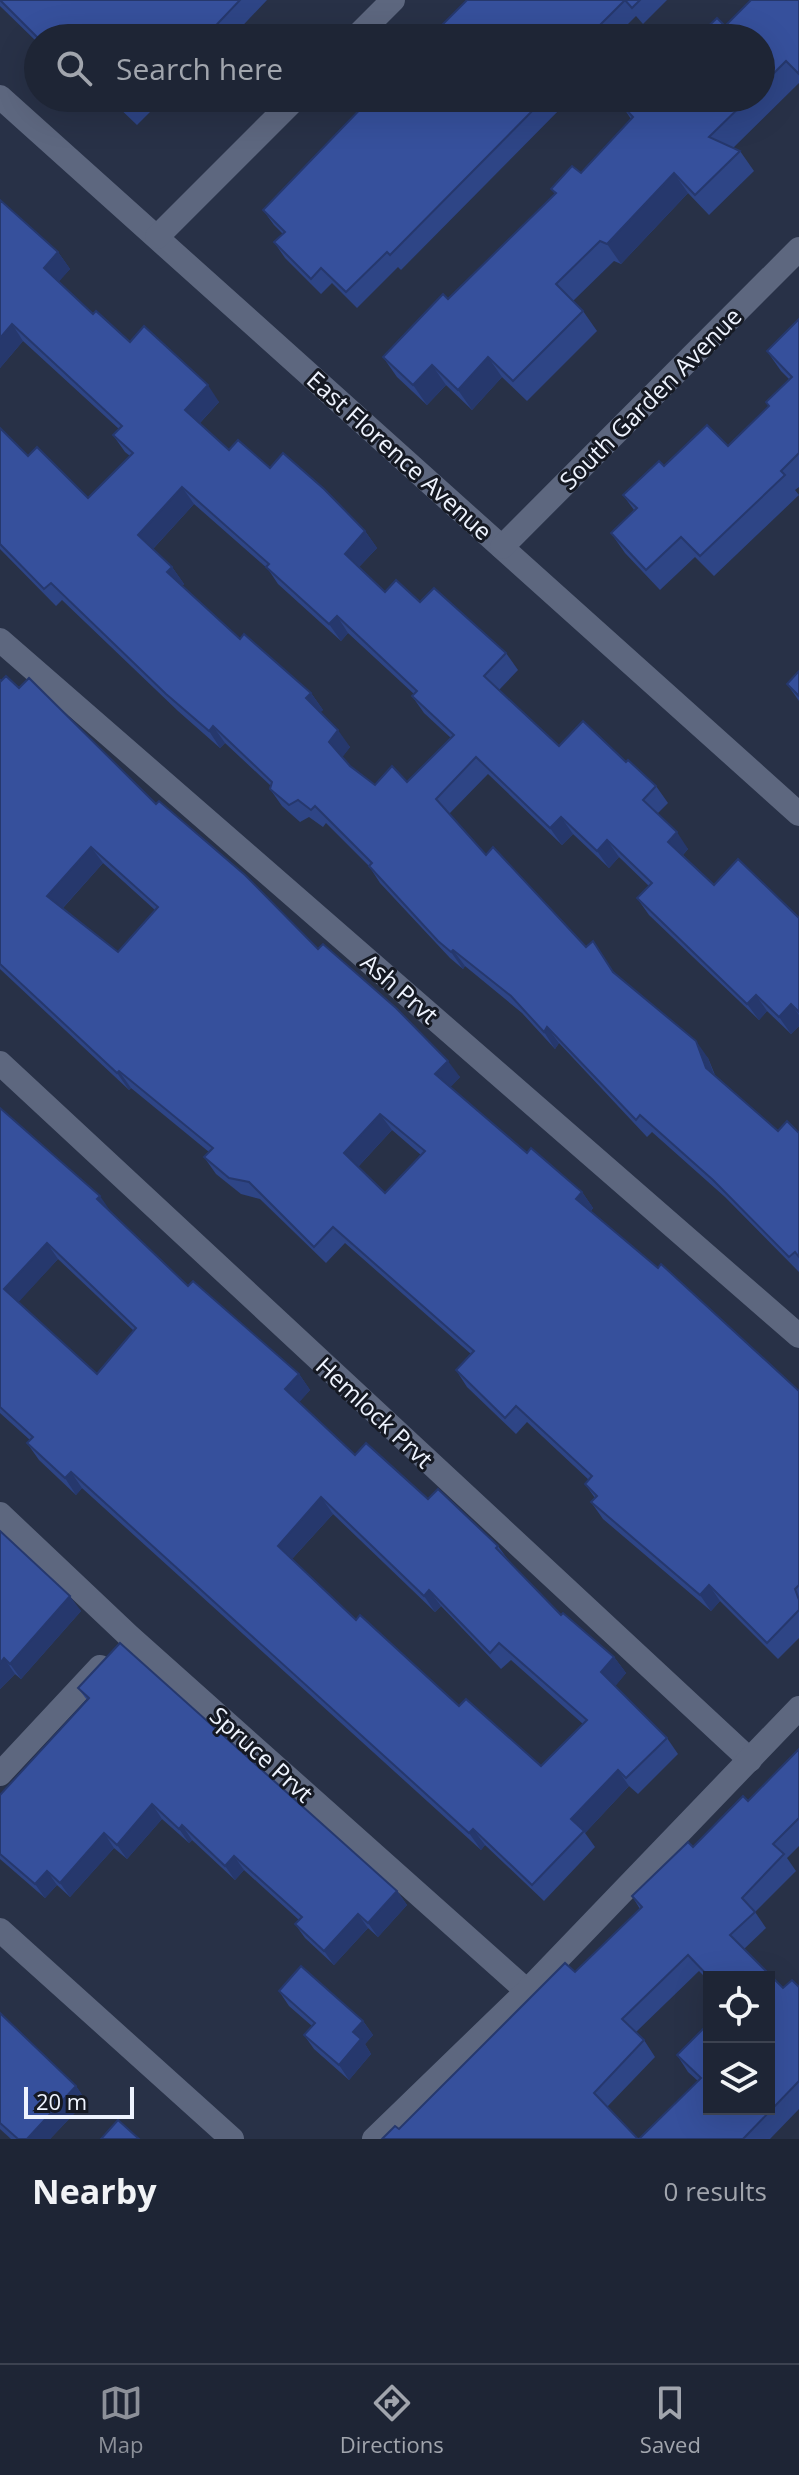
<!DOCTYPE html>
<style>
body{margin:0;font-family:"Open Sans",sans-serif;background:#2b3141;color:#f1f3f6}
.controls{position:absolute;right:24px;bottom:24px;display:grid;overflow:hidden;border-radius:0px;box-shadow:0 8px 32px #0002}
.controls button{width:72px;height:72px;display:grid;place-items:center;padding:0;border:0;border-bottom:2px solid #3c4250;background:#1e2535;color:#f1f3f6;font:40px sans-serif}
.scale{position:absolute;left:24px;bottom:20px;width:110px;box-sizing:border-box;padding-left:8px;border:4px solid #eef3fe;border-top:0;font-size:22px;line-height:28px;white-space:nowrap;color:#eef3fe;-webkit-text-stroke:6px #151923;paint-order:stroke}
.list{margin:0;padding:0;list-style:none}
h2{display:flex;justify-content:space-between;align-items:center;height:104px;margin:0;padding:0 32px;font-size:34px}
h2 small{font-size:26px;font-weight:400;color:#a1a5ad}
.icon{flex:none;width:44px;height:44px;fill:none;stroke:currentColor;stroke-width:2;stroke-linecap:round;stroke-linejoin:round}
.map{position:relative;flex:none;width:799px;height:2139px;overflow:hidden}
.search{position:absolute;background:#1e2535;box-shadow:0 8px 32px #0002;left:24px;right:24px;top:24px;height:88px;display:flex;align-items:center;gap:20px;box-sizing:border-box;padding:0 28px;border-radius:44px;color:#a1a5ad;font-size:30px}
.sheet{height:224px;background:#1e2535}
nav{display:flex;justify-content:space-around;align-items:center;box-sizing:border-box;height:112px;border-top:2px solid #3c4250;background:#1e2535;font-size:22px;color:#a1a5ad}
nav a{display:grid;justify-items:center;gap:4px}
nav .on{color:#8c9099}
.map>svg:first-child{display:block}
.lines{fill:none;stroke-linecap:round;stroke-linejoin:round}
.minor{stroke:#5d677f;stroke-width:24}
.wall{fill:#2e4586;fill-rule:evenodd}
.shaded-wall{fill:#26386d}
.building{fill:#36509c;stroke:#26386d;stroke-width:2;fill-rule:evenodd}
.labels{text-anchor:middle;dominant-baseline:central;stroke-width:6;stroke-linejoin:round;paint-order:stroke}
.street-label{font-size:24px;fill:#eef3fe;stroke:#151923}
</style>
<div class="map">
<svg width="799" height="2139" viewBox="0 0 799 2139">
<rect width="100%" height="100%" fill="#283147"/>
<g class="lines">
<g class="minor">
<path d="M 355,38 L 393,0"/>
<path d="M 0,97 L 799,814"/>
<path d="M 157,237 L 296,98"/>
<path d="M 502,547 L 799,249"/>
<path d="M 0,640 L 799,1336"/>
<path d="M 0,1063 L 750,1760"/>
<path d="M 0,1514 L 129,1636 L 527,1991"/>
<path d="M 0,1774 L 100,1667"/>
<path d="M 0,1930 L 232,2139"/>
<path d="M 374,2139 L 527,1991 L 799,1708"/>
</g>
</g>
<g class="wall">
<path d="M 0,0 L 267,0 L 231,38 L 38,38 L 38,43 L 0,6 Z"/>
<path d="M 467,0 L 667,0 L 643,24 L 636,16 L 614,38 L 429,38 Z"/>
<path d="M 799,0 L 799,83 L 733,148 L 740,151 L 754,171 L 709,215 L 688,193 L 621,264 L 614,261 L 573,301 L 583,311 L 597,331 L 527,401 L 502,377 L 472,410 L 446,385 L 427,405 L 397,377 L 383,357 L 448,299 L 555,194 L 551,189 L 581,173 L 631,119 L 621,104 L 628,98 L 761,98 L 761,38 L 725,26 Z"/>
<path d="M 93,98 L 164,98 L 137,125 L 114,103 L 106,111 Z"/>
<path d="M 371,98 L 564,98 L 567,102 L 401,270 L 398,267 L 357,308 L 332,283 L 321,294 L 285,258 L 274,242 L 283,234 L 274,225 L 263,210 Z"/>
<path d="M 0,200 L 58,252 L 70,269 L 58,282 L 93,314 L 130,342 L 219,402 L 200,423 L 229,450 L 270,468 L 365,531 L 377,548 L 359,567 L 385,592 L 420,602 L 506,653 L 518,670 L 499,690 L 559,746 L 626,762 L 656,786 L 668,803 L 657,814 L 688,849 L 683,855 L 714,885 L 799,918 L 799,1026 L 791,1034 L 767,1011 L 759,1020 L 649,915 L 637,898 L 649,886 L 619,857 L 609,868 L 573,834 L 562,845 L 488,774 L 449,814 L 486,855 L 708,1058 L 715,1075 L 778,1131 L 799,1133 L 799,1272 L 725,1197 L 652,1132 L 647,1137 L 559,1043 L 555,1049 L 522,1013 L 465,966 L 463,969 L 450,958 L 380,883 L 369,866 L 326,823 L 323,827 L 309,817 L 300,822 L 282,806 L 270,789 L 271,786 L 225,743 L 220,748 L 178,711 L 62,600 L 56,606 L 0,549 L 0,428 L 28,456 L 88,498 L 130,456 L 125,452 L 113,435 L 119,429 L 23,341 L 0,368 ZM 194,504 L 268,569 L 278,584 L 341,641 L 348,633 L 414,694 L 412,696 L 424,713 L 451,738 L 407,782 L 375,785 L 350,766 L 342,757 L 350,747 L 320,712 L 323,710 L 311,693 L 240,639 L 182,586 L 184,584 L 172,567 L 153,549 Z"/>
<path d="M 799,319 L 799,487 L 795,490 L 799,495 L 714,576 L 695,557 L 660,590 L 625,553 L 611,533 L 634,510 L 623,495 L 664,466 L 728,446 L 769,406 L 766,402 L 789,379 L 781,371 L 767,351 Z"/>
<path d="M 799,671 L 799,701 L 787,684 Z"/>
<path d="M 0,680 L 19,688 L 156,804 L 460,1077 L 450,1087 L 527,1153 L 582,1192 L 593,1208 L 591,1211 L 799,1391 L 799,1638 L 778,1659 L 720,1601 L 711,1611 L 603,1519 L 591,1502 L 595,1498 L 585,1484 L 589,1480 L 527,1422 L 516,1434 L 467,1387 L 456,1370 L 471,1354 L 345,1243 L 326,1263 L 260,1199 L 241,1194 L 216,1174 L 204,1157 L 209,1152 L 131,1088 L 129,1090 L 0,969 ZM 103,863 L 155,910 L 118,952 L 63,908 ZM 392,1130 L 421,1155 L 385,1193 L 358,1167 Z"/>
<path d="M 0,1108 L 111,1212 L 188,1286 L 299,1374 L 310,1390 L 299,1402 L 355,1455 L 428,1499 L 498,1546 L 509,1561 L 561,1615 L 614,1657 L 626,1673 L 615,1686 L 667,1738 L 678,1754 L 638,1794 L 629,1786 L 585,1833 L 595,1847 L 544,1901 L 485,1845 L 481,1850 L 82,1488 L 76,1495 L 39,1460 L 27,1443 L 30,1440 L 0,1413 ZM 58,1259 L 134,1331 L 97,1374 L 18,1302 ZM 333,1514 L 435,1612 L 441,1606 L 501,1669 L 511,1660 L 583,1724 L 541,1766 L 459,1706 L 356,1620 L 292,1559 Z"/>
<path d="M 0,1531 L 81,1611 L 21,1679 L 15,1674 L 0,1689 Z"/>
<path d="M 78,1688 L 397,1891 L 407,1905 L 378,1937 L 368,1928 L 334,1965 L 305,1938 L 295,1924 L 299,1920 L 244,1870 L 235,1880 L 192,1840 L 189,1843 L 162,1819 L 127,1859 L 114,1848 L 70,1897 L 57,1885 L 45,1898 L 0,1859 L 0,1795 L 87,1700 Z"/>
<path d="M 799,1749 L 799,1846 L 787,1858 L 796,1871 L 755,1912 L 766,1928 L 744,1949 L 783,1988 L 799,1987 L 799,2109 L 770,2139 L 639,2139 L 698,2081 L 688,2072 L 677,2055 L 769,1977 L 709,1977 L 709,1981 L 699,1971 L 636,2032 L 644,2040 L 655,2057 L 607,2107 L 399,2129 L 575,1972 L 640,1909 L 632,1896 L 693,1847 L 748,1801 Z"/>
<path d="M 279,1991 L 363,2021 L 373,2035 L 365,2044 L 371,2054 L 349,2080 L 314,2049 L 304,2035 L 312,2026 L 289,2006 Z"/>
<path d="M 0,2013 L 76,2086 L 86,2101 L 50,2139 L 11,2139 L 0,2129 Z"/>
</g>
<g class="shaded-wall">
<path d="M 674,173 L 688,193 L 621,264 L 607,244 Z"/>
<path d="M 58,252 L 70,269 L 56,285 L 44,268 Z"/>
<path d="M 12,324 L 23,341 L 0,368 L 0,338 Z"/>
<path d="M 488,357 L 502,377 L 472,410 L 458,390 Z"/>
<path d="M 432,365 L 446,385 L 427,405 L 413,385 Z"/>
<path d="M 208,385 L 219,402 L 196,427 L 185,410 Z"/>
<path d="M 182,487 L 194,504 L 150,552 L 138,535 Z"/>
<path d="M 365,531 L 377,548 L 356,570 L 345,554 Z"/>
<path d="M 172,567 L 184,584 L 179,589 L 167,572 Z"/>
<path d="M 337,616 L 348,633 L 341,641 L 329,624 Z"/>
<path d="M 311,693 L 323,710 L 318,715 L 306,698 Z"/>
<path d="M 213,726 L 225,743 L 220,748 L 209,731 Z"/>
<path d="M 338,730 L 350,747 L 341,759 L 329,742 Z"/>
<path d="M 561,817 L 573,834 L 562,845 L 550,828 Z"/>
<path d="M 677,832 L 688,849 L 680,858 L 668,842 Z"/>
<path d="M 607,840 L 619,857 L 609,868 L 597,851 Z"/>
<path d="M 91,847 L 103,863 L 59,912 L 47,896 Z"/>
<path d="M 453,950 L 465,966 L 463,969 L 451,952 Z"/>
<path d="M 756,995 L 767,1011 L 759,1020 L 747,1004 Z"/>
<path d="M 791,1004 L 799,1015 L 799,1026 L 791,1034 L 779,1017 Z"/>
<path d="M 547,1027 L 559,1043 L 555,1049 L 544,1032 Z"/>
<path d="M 696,1041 L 708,1058 L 718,1085 L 706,1068 Z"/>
<path d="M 448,1061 L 460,1077 L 447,1091 L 435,1074 Z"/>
<path d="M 119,1071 L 131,1088 L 129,1090 L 117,1073 Z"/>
<path d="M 380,1114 L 392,1130 L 355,1170 L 344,1153 Z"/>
<path d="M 582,1192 L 593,1208 L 587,1215 L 576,1199 Z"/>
<path d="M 100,1196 L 111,1212 L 108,1216 L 97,1199 Z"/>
<path d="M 47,1243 L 58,1259 L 15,1306 L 4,1289 Z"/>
<path d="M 299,1374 L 310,1390 L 296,1406 L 285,1389 Z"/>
<path d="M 71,1472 L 82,1488 L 76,1495 L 65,1478 Z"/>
<path d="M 321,1497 L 333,1514 L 289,1562 L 278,1546 Z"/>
<path d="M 709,1585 L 720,1601 L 711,1611 L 700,1595 Z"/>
<path d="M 429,1590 L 441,1606 L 435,1612 L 424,1596 Z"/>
<path d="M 70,1596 L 81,1611 L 21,1679 L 10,1664 Z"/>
<path d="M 614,1657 L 626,1673 L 613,1689 L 601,1672 Z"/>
<path d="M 4,1658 L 15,1674 L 0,1689 L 0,1663 Z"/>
<path d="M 618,1770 L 629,1786 L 585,1833 L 571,1819 Z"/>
<path d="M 152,1804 L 162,1819 L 127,1859 L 117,1845 Z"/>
<path d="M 182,1825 L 192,1840 L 189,1843 L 179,1829 Z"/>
<path d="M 473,1829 L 485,1845 L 481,1850 L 469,1833 Z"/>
<path d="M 104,1833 L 114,1848 L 70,1897 L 60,1883 Z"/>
<path d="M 234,1856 L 244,1870 L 235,1880 L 225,1866 Z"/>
<path d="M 47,1871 L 57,1885 L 45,1898 L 35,1884 Z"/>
<path d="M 397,1891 L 407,1905 L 378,1937 L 368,1923 Z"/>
<path d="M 358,1914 L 368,1928 L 334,1965 L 324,1951 Z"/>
<path d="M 363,2021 L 373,2035 L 365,2044 L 371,2054 L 349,2080 L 339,2065 L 353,2032 Z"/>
<path d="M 76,2086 L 86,2101 L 50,2139 L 27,2139 Z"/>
</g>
<g class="building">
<path d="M 0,0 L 240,0 L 204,38 L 38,38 Z"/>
<path d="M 467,0 L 640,0 L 632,8 L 625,0 L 587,38 L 429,38 Z"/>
<path d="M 751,0 L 799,0 L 799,74 L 786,61 L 761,86 L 761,38 L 696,38 L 717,18 L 725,26 Z"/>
<path d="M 115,98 L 137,98 L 126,109 Z"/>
<path d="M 371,98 L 545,98 L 390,255 L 387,252 L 346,292 L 321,268 L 311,279 L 274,242 L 285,232 L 263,210 Z"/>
<path d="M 628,98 L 749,98 L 709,137 L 740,151 L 695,195 L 674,173 L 607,244 L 600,241 L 556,284 L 583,311 L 513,381 L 488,357 L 458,390 L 432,365 L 413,385 L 383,357 L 443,294 L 448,299 L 556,193 L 551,189 L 572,166 L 581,173 L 633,117 L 621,104 Z"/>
<path d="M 0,200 L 58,252 L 44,268 L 93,314 L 96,311 L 130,342 L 144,326 L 208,385 L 185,410 L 229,450 L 238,440 L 270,468 L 283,453 L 324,489 L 365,531 L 345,554 L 385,592 L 396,580 L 420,602 L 434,588 L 506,653 L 484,676 L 559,746 L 583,721 L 626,762 L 628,760 L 656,786 L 643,800 L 677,832 L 668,842 L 714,885 L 738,859 L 799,918 L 799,1012 L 791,1004 L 779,1017 L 756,995 L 747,1004 L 637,898 L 652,883 L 607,840 L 597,851 L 561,817 L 550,828 L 476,757 L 436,799 L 486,855 L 493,847 L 586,947 L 593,941 L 613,972 L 696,1041 L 706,1068 L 778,1131 L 787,1121 L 799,1133 L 799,1257 L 795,1252 L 789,1257 L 713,1180 L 640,1115 L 636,1120 L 547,1027 L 544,1032 L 511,996 L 453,950 L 451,952 L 438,941 L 369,866 L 372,863 L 315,806 L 311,810 L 298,800 L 289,805 L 270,789 L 272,782 L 213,726 L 209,731 L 166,694 L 51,583 L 44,589 L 0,544 L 0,428 L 28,456 L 37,447 L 88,498 L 133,453 L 113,435 L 122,426 L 12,324 L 0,338 ZM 182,487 L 269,564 L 266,567 L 329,624 L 337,616 L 417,691 L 412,696 L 454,735 L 407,782 L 392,766 L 375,785 L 350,766 L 329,742 L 338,730 L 306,698 L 311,693 L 244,634 L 240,639 L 167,572 L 172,567 L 138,535 Z"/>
<path d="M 799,319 L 799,453 L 781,471 L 785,475 L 700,556 L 681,537 L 646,570 L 611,533 L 637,508 L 623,495 L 659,461 L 664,466 L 707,425 L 728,446 L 769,406 L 766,402 L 792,377 L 767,351 Z"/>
<path d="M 799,671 L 799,696 L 787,684 Z"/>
<path d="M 6,676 L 19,688 L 29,678 L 156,804 L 159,801 L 245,875 L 318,949 L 323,944 L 396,1008 L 448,1061 L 435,1074 L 527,1153 L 531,1148 L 582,1192 L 576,1199 L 658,1268 L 661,1264 L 799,1391 L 799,1585 L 795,1589 L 799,1600 L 799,1610 L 767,1643 L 709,1585 L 700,1595 L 591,1502 L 597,1496 L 585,1484 L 592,1476 L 516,1406 L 505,1418 L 456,1370 L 474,1351 L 333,1227 L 314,1247 L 249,1182 L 229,1178 L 204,1157 L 213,1148 L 119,1071 L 117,1073 L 0,964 L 0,680 L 1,681 ZM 91,847 L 158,907 L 118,952 L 47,896 ZM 380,1114 L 425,1151 L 385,1193 L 344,1153 Z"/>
<path d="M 0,1108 L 100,1196 L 97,1199 L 188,1286 L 193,1281 L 299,1374 L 285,1389 L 355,1455 L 366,1443 L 428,1499 L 438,1489 L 498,1546 L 496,1548 L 561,1615 L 563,1613 L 614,1657 L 601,1672 L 667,1738 L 626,1778 L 618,1770 L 571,1819 L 584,1831 L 532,1885 L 473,1829 L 469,1833 L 71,1472 L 65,1478 L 27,1443 L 33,1437 L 0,1407 ZM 47,1243 L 136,1328 L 97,1374 L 4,1289 ZM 321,1497 L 424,1596 L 429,1590 L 490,1653 L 499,1643 L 587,1720 L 541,1766 L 466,1699 L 459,1706 L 360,1615 L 356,1620 L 278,1546 Z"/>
<path d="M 0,1531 L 70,1596 L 10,1664 L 4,1658 L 0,1663 Z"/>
<path d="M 120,1643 L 397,1891 L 368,1923 L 358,1914 L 324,1951 L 295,1924 L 302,1917 L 234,1856 L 225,1866 L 182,1825 L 179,1829 L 152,1804 L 117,1845 L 104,1833 L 60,1883 L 47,1871 L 35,1884 L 0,1854 L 0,1795 L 89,1698 L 78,1688 Z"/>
<path d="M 799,1749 L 799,1818 L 773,1844 L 784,1854 L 742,1898 L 755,1912 L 730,1935 L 783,1988 L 792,1980 L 799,1987 L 799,2081 L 743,2139 L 639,2139 L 701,2078 L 677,2055 L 709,2023 L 709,2109 L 769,2109 L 769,1977 L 709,1977 L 688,1955 L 622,2019 L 644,2040 L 594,2093 L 638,2139 L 382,2139 L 395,2126 L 399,2129 L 565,1963 L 575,1972 L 642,1907 L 632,1896 L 688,1842 L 693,1847 L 743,1796 L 748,1801 Z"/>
<path d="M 301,1966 L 363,2021 L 353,2032 L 361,2039 L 339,2065 L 304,2035 L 315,2023 L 279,1991 Z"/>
<path d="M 0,2013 L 76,2086 L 27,2139 L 18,2139 L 0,2123 Z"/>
<path d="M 118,2120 L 139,2139 L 101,2139 Z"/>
</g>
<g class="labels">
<g class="street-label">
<text transform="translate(650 398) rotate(-45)">South Garden Avenue</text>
<text transform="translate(400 455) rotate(42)">East Florence Avenue</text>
<text transform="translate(400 988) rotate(41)">Ash Prvt</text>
<text transform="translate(375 1412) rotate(43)">Hemlock Prvt</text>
<text transform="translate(262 1754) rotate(42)">Spruce Prvt</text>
</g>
</g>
</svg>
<div class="controls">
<button><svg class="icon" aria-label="locate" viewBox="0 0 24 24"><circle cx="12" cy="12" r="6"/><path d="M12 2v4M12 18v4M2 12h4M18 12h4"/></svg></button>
<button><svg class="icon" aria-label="layers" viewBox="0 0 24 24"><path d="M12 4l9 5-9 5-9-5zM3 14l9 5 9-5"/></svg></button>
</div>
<div class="scale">20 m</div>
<div class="search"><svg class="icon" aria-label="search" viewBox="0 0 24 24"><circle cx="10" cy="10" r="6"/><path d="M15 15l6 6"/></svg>Search here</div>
</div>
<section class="sheet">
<h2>Nearby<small>0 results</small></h2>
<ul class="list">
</ul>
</section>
<nav>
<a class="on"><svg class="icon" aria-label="map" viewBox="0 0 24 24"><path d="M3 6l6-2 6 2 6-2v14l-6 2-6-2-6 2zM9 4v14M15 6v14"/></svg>Map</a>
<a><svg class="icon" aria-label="directions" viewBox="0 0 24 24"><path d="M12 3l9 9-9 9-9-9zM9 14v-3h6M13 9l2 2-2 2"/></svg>Directions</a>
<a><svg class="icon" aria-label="saved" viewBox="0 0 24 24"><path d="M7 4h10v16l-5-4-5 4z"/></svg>Saved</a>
</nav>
